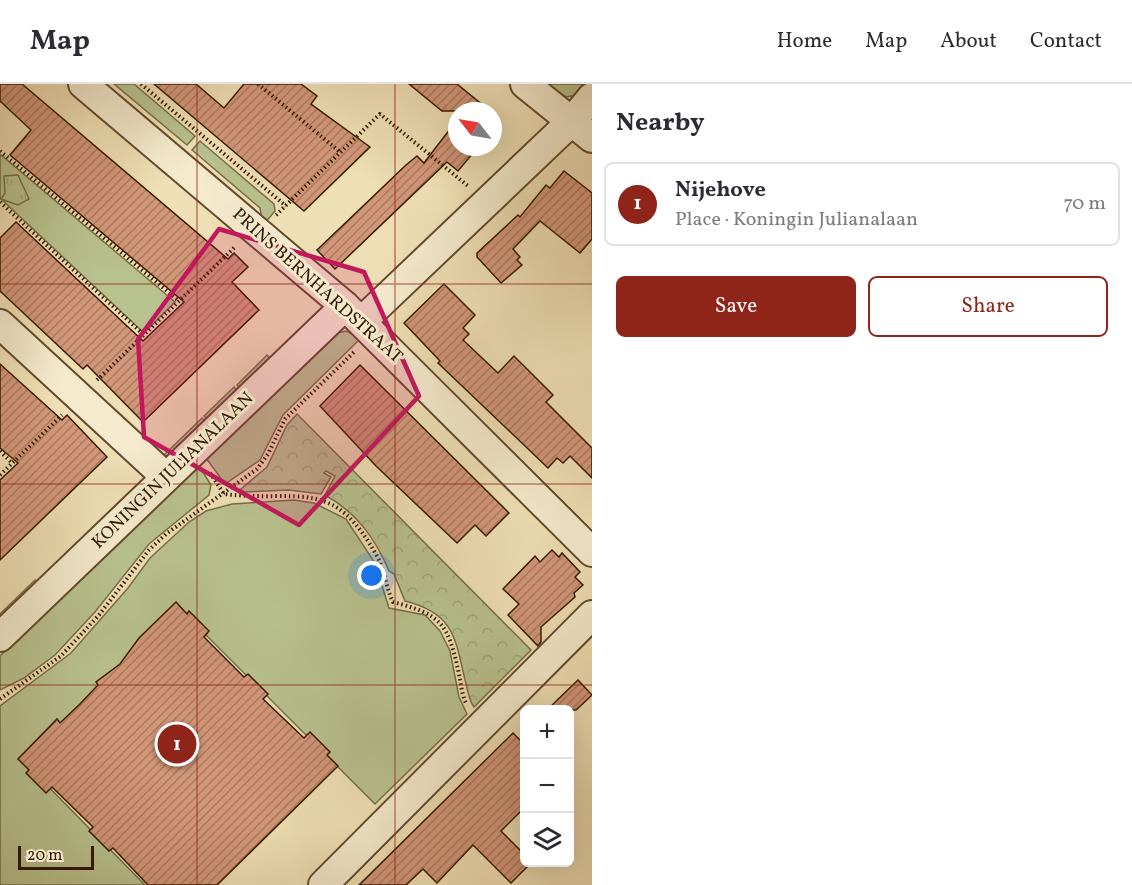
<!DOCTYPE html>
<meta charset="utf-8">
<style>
body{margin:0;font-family:Vollkorn,serif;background:#f7f7f7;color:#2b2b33}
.controls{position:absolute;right:18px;bottom:18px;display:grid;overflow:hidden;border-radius:9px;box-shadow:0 6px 24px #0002}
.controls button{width:54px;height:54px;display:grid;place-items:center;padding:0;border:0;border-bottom:2px solid #e1e1e2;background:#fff;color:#2b2b33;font:30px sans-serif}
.compass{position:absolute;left:448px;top:18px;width:54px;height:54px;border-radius:50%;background:#fff;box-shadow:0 6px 24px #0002;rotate:301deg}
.scale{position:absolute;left:18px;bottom:15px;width:76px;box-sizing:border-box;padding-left:6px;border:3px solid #361901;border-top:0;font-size:16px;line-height:21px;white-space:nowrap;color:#361901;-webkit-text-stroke:4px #f5eace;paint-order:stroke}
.you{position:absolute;left:372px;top:492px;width:21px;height:21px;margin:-15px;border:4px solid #fff;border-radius:50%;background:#1a73e8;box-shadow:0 0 0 9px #1a73e833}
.badge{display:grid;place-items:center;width:39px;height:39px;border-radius:50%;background:#8f2418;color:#fff;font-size:20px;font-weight:700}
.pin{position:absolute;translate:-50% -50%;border:3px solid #fff;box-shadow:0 2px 6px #0006}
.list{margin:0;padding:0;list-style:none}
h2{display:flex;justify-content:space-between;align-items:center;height:78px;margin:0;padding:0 24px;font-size:26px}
h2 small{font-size:20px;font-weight:400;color:#7c7c81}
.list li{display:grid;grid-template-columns:39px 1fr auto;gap:18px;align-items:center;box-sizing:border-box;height:84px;margin:0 12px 12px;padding:0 12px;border:2px solid #e1e1e2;border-radius:9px}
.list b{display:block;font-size:22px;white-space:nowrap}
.list p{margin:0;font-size:20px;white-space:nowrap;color:#7c7c81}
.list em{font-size:20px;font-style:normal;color:#7c7c81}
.actions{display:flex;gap:12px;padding:18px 24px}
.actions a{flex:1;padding:14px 0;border:2px solid #8f2418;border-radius:9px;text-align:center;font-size:21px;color:#8f2418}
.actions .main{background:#8f2418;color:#fff}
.icon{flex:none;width:33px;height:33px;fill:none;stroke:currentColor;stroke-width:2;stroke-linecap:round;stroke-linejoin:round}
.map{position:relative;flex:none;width:592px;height:801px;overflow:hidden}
header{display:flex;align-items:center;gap:36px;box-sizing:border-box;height:84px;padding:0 30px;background:#fff;border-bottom:2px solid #e1e1e2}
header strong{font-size:28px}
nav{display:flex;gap:33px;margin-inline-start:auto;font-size:21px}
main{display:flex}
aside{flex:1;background:#fff}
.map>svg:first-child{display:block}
.grass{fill:#b8c28e;stroke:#776e48;stroke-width:1.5}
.forest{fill:url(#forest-crowns);stroke:#776e48;stroke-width:1.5}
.park{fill:url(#park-tufts);stroke:#776e48;stroke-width:1.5}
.building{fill:url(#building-hatch);stroke:#361901;stroke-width:1.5}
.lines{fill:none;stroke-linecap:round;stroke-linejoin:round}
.minor-casing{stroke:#644a2e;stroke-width:32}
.path{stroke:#361901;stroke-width:4;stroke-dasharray:1.5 3;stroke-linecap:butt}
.minor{stroke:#f5eace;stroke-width:28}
.marked{fill:#c2185b;fill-opacity:0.2;stroke:#c2185b;stroke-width:4.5;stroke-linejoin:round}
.grid{fill:none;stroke:#8f2418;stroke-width:1.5;stroke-opacity:0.55}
.labels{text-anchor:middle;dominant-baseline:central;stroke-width:6;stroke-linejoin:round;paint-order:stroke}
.street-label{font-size:18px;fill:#361901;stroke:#f5eace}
</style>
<header>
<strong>Map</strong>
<nav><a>Home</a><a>Map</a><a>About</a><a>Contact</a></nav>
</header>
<main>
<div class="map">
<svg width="592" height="801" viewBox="0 0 592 801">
<defs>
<pattern id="forest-crowns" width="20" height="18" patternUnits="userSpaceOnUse" patternTransform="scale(1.5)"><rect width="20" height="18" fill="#b8c28e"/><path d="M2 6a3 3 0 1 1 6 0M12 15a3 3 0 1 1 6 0" fill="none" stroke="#9fa679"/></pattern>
<pattern id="park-tufts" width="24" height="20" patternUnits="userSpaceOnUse" patternTransform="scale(1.5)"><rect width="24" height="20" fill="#b8c28e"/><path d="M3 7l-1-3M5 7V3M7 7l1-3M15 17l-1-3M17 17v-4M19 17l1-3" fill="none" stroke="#9fa679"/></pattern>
<pattern id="building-hatch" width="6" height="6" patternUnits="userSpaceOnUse" patternTransform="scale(1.5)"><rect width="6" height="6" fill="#d29678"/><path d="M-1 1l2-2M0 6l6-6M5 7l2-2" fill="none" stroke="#ab7a60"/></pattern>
</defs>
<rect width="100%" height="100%" fill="#efdfb4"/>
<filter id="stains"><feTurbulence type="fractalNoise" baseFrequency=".00333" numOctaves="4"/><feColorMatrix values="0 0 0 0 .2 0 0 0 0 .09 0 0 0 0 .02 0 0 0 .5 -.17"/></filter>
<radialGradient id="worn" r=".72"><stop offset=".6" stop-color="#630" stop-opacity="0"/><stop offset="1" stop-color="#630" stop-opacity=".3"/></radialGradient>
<g class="grass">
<path d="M 114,0 L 134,0 L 195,52 L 187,61 Z"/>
<path d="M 541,0 L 589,0 C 569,20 563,14 541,0 Z"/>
<path d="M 200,57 L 274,120 L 275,127 L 263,141 L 260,124 L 192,66 Z"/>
<path d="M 0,70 L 175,218 L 144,249 L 0,114 Z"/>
<path d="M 346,247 L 361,254 L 283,331 L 260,376 L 225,400 L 206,374 L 333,250 Z"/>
<path d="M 267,271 L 273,278 L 243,307 L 237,301 Z"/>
<path d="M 234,303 L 240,310 L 210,338 L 204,332 Z"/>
<path d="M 202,334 L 208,341 L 169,373 L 166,373 L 164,371 Z"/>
<path d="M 198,380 L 211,401 L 209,411 L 149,460 L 95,528 L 55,571 L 24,594 L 0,606 L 0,572 Z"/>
<path d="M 294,416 L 314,419 L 346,435 L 375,479 L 389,524 L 425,531 L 440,547 L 450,567 L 459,613 L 467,630 L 375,720 L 179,524 L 24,678 L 145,801 L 0,801 L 0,622 L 71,569 L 128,504 L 150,474 L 189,438 L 206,427 L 232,420 Z"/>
<path d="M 35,496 L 41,502 L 0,534 L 0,530 Z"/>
</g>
<path class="forest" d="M 297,330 L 531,566 L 474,623 C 468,615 468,605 465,596 C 455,552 453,529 405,517 L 394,490 L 389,487 C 375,454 357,429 325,411 L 335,392 L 326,387 L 324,389 L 331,393 L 321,410 L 289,406 L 244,408 L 241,405 L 267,383 L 287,341 Z"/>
<path class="park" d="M 18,91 L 29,115 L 18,121 L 1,115 L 5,109 L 4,92 Z"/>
<g class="building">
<path d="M 0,0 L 22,0 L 228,175 L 234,169 L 248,183 L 232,198 L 259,226 L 143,338 L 87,281 L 83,285 L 0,207 L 0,154 L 16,138 L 143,257 L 184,218 L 10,71 L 31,46 L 0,17 Z"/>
<path d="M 154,0 L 196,0 L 224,24 L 244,0 L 301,0 L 317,12 L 311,20 L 370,63 L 304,127 Z"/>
<path d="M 409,0 L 457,0 L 490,27 L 442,27 Z"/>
<path d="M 457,36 L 457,63 L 478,63 L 458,87 L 447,78 L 335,185 L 317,166 L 406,81 L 417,72 L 424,79 Z"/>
<path d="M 564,87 L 592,109 L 592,155 L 580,169 L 540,137 L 513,165 L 520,173 L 517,176 L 522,181 L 501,199 L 477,173 L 477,169 L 518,131 L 520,133 L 546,101 L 550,104 Z"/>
<path d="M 444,200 L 475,231 L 463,244 L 469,250 L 463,256 L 498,289 L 514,272 L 553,311 L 546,318 L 592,364 L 592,394 L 570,372 L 563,379 L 557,374 L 548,384 L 438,279 L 440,277 L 404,239 Z"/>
<path d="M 0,280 L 62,336 L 67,331 L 107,373 L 0,476 L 0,396 L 18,379 L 0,364 Z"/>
<path d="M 360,281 L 509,429 L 486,452 L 475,441 L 457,459 L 376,382 L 320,322 Z"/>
<path d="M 552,466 L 559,473 L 562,469 L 580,488 L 575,493 L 583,501 L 574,509 L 575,513 L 541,543 L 541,558 L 538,562 L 508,531 L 519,520 L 503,505 L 535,472 L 540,478 Z"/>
<path d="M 176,518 L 187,530 L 189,527 L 209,547 L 204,553 L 244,593 L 248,590 L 268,610 L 263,615 L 304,654 L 310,648 L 330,668 L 327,671 L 338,682 L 217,801 L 148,801 L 113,764 L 109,767 L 89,747 L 93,743 L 52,703 L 46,709 L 26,689 L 29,686 L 18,675 L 57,635 L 60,639 L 80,620 L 98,601 L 96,598 L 120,580 L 139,554 Z"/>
<path d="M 578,596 L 592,611 L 576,626 L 547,626 Z"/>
<path d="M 513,649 L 525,661 L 525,723 L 501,747 L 525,771 L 525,778 L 532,778 L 511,799 L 473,761 L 437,799 L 423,785 L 406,801 L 359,801 Z"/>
</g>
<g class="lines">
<g class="minor-casing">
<g id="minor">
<path d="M 83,0 L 345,222 L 592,468"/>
<path d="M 525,0 L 592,54"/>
<path d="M 362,237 L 572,37 L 592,13"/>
<path d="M 0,240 L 166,393"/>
<path d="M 0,553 L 345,222"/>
<path d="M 323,801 L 592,531"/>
</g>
</g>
<g class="path">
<path d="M 141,0 L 286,122"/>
<path d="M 258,0 L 340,68"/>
<path d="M 0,67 L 179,217"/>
<path d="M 0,118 L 144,251"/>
<path d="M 276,131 L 380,30 L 468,102"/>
<path d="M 97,296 L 236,162"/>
<path d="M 0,367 L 12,379"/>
<path d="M 210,389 L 224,410 C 301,419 333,391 378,474 C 385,488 386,504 393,518 C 442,531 448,539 459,590 C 461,600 462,612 467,621"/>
<path d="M 0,391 L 62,331"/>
<path d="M 0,615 L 61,572 L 99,531 L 149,466 L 166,450 L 257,385 L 268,370 L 285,335 L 354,268"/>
</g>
<use href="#minor" class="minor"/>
</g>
<path class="marked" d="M 219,145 L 364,188 L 419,312 L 299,441 L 144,353 L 138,255 Z"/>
<path class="grid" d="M 197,0 L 197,801M 395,0 L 395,801M 0,200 L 592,200M 0,400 L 592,400M 0,601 L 592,601"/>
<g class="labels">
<g class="street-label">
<text transform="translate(317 202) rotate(42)">PRINS BERNHARDSTRAAT</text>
<text transform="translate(173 387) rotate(-44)">KONINGIN JULIANALAAN</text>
</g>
</g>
<rect width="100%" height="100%" filter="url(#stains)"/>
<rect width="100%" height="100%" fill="url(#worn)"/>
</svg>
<div class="controls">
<button>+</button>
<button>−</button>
<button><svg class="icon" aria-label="layers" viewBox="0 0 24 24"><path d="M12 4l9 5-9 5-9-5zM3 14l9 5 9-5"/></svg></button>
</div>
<svg class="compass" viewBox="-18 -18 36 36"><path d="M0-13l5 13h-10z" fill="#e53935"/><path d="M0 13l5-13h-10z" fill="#7c7c81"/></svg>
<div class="scale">20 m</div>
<div class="you"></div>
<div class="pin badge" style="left:177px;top:660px">1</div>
</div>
<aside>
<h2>Nearby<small></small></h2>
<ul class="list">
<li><span class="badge">1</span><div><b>Nijehove</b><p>Place · Koningin Julianalaan</p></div><em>70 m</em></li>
</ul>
<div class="actions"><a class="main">Save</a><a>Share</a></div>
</aside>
</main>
